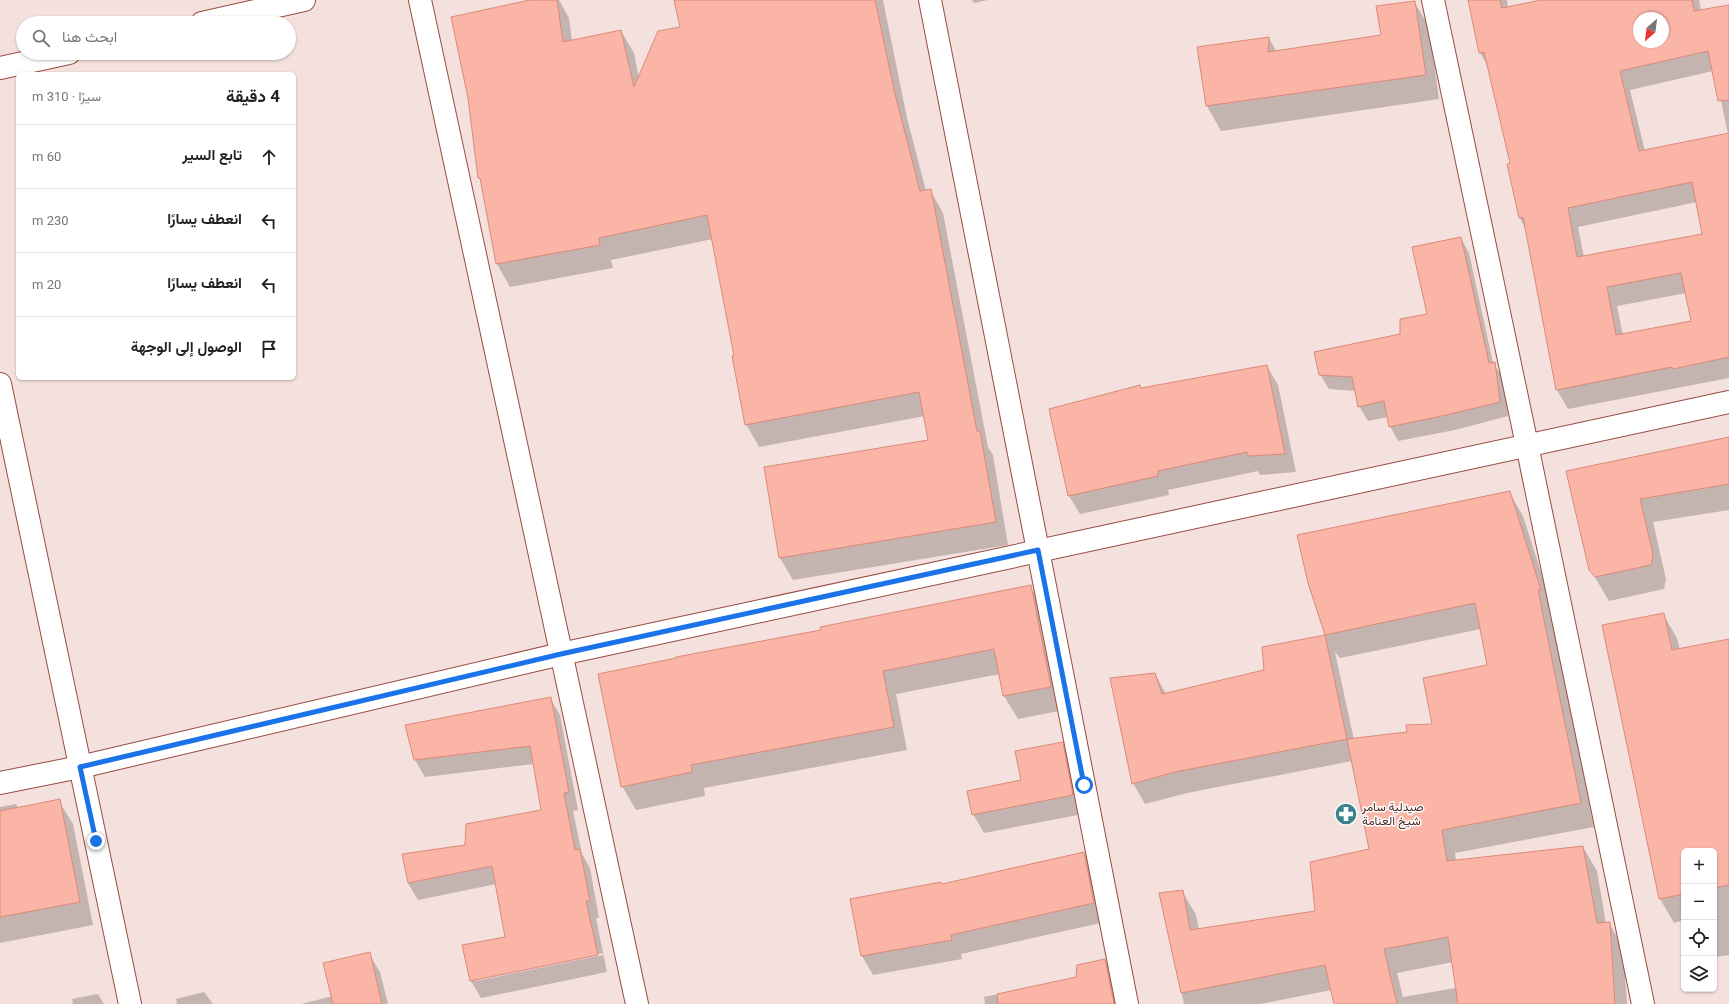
<!DOCTYPE html>
<html lang="ar">
<meta charset="utf-8">
<style>
body{margin:0;font-family:Roboto,Vazirmatn,sans-serif;background:#f6f6f6;color:#222;direction:rtl}
.controls{position:absolute;right:12px;bottom:12px;display:grid;overflow:hidden;border-radius:6px;box-shadow:0 1px 3px #0004}
.controls button{width:36px;height:36px;display:grid;place-items:center;padding:0;border:0;border-bottom:1px solid #e0e0e0;background:#fff;color:#222;font:20px sans-serif}
.compass{position:absolute;left:1633px;top:12px;width:36px;height:36px;border-radius:50%;background:#fff;box-shadow:0 1px 3px #0004;rotate:208deg}
.stop{position:absolute;width:12px;height:12px;margin:-9px;border:3px solid #1a73e8;border-radius:50%;background:#fff}
.stop.end{background:#1a73e8;border-color:#fff;box-shadow:0 1px 4px #0008}
.list{margin:0;padding:0;list-style:none}
h2{display:flex;justify-content:space-between;align-items:center;height:52px;margin:0;padding:0 16px;font-size:17px}
h2 small{font-size:13px;font-weight:400;color:#767676}
.list li{display:grid;grid-template-columns:26px 1fr auto;gap:12px;align-items:center;box-sizing:border-box;height:64px;padding:0 16px;border-top:1px solid #e0e0e0}
.list b{display:block;font-size:15px;white-space:nowrap}
.list em{font-size:13px;font-style:normal;color:#767676}
.icon{flex:none;width:22px;height:22px;fill:none;stroke:currentColor;stroke-width:2;stroke-linecap:round;stroke-linejoin:round}
.map{position:relative;flex:none;width:1729px;height:1004px;overflow:hidden;direction:ltr}
.search{position:absolute;background:#fff;box-shadow:0 1px 3px #0004;left:16px;top:16px;width:280px;height:44px;display:flex;align-items:center;gap:10px;box-sizing:border-box;padding:0 14px;border-radius:22px;color:#767676;font-size:15px}
.panel{position:absolute;background:#fff;box-shadow:0 1px 3px #0004;left:16px;top:72px;width:280px;height:308px;border-radius:6px;direction:rtl}
.map>svg:first-child{display:block}
.shadow{fill:#0003;fill-rule:evenodd}
.building{fill:#fab5a7;stroke:#dc8979;fill-rule:evenodd}
.lines{fill:none;stroke-linecap:round;stroke-linejoin:round}
.street-casing{stroke:#984c3e;stroke-width:24}
.street{stroke:#fff;stroke-width:22}
.route{stroke:#1a73e8;stroke-width:5}
.labels{text-anchor:middle;dominant-baseline:central;stroke-width:3;stroke-linejoin:round;paint-order:stroke}
.poi-label{font-size:12px;fill:#4a2822;stroke:#fff;text-anchor:start}
</style>
<div class="map">
<svg width="1729" height="1004" viewBox="0 0 1729 1004">
<rect width="100%" height="100%" fill="#f4e1dd"/>
<g class="shadow">
<path d="M 535,0 L 559,0 L 569,18 L 572,41 L 621,31 L 634,53 L 639,78 L 681,27 L 675,0 L 883,0 L 907,118 L 926,191 L 930,190 L 943,213 L 988,447 L 993,455 L 1008,545 L 793,580 L 780,558 L 929,440 L 925,416 L 759,447 L 746,424 L 736,356 L 713,239 L 611,260 L 613,268 L 510,287 L 497,264 L 482,182 L 479,178 Z"/>
<path d="M 972,0 L 988,0 L 974,3 Z"/>
<path d="M 1469,0 L 1507,0 L 1508,8 L 1546,0 L 1699,0 L 1701,11 L 1729,6 L 1729,378 L 1568,409 L 1557,390 L 1526,230 L 1520,218 L 1512,164 L 1488,66 L 1480,53 ZM 1639,18 L 1663,18 L 1663,42 L 1639,42 ZM 1713,71 L 1720,96 L 1728,134 L 1645,151 L 1630,90 ZM 1697,202 L 1704,234 L 1584,257 L 1578,227 ZM 1686,293 L 1692,322 L 1623,335 L 1617,306 Z"/>
<path d="M 1414,2 L 1429,26 L 1439,99 L 1221,131 L 1207,106 L 1198,48 L 1269,38 L 1276,51 L 1382,36 Z"/>
<path d="M 1461,238 L 1469,253 L 1493,363 L 1503,378 L 1508,416 L 1455,430 L 1398,441 L 1390,426 L 1388,417 L 1368,421 L 1359,406 L 1356,391 L 1329,389 L 1320,374 L 1401,335 L 1428,314 Z"/>
<path d="M 1267,366 L 1278,385 L 1296,472 L 1260,475 L 1258,471 L 1168,490 L 1169,495 L 1080,514 L 1069,496 Z"/>
<path d="M 1729,438 L 1729,510 L 1653,522 L 1666,579 L 1664,589 L 1609,601 L 1590,569 L 1568,472 Z"/>
<path d="M 1509,492 L 1523,516 L 1554,613 L 1551,614 L 1594,827 L 1455,853 L 1456,861 L 1583,847 L 1597,871 L 1606,924 L 1609,923 L 1623,947 L 1627,1004 L 1335,1004 L 1332,990 L 1260,1004 L 1184,1004 L 1160,894 L 1182,891 L 1196,915 L 1199,929 L 1317,912 L 1371,850 L 1352,761 L 1187,793 L 1145,804 L 1133,783 L 1155,674 L 1166,694 L 1265,671 L 1263,648 L 1326,636 L 1309,583 ZM 1481,629 L 1488,666 L 1434,725 L 1408,733 L 1354,740 L 1335,652 L 1340,658 ZM 1453,962 L 1456,988 L 1403,997 L 1397,973 Z"/>
<path d="M 1030,586 L 1044,610 L 1064,710 L 1018,719 L 1004,696 L 1000,674 L 896,694 L 907,750 L 704,788 L 705,796 L 636,810 L 622,786 L 822,631 Z"/>
<path d="M 1663,614 L 1677,638 L 1680,650 L 1729,640 L 1729,955 L 1716,957 L 1714,954 L 1714,851 L 1684,851 L 1684,920 L 1674,923 L 1660,899 L 1603,626 Z"/>
<path d="M 550,698 L 560,715 L 578,810 L 573,811 L 582,854 L 590,868 L 599,918 L 596,918 L 607,972 L 481,998 L 471,981 L 464,946 L 506,937 L 496,884 L 418,900 L 408,883 L 466,846 L 542,810 L 534,764 L 425,777 L 415,760 ZM 602,953 L 603,955 L 475,981 L 475,979 Z"/>
<path d="M 1062,743 L 1073,762 L 1083,814 L 984,833 L 973,814 L 1022,781 Z"/>
<path d="M 59,801 L 73,824 L 93,925 L 0,943 L 0,807 L 16,804 L 19,809 Z"/>
<path d="M 1084,853 L 1095,872 L 1105,922 L 961,954 L 962,959 L 873,975 L 862,956 L 851,900 L 942,885 Z"/>
<path d="M 369,954 L 380,972 L 388,1004 L 301,1004 L 333,996 Z"/>
<path d="M 1105,960 L 1116,979 L 1121,1004 L 985,1004 L 984,997 L 1077,978 Z"/>
<path d="M 204,992 L 213,1004 L 177,1004 L 176,999 Z"/>
<path d="M 98,994 L 104,1004 L 73,1004 L 72,999 Z"/>
</g>
<g class="building">
<path d="M 530,0 L 557,0 L 563,42 L 621,30 L 634,87 L 658,31 L 680,27 L 674,0 L 875,0 L 895,94 L 920,191 L 931,189 L 977,431 L 980,431 L 996,522 L 779,558 L 764,467 L 928,440 L 919,392 L 745,425 L 732,356 L 734,356 L 707,215 L 599,238 L 600,245 L 496,264 L 480,178 L 478,178 L 468,98 L 451,17 Z"/>
<path d="M 1468,0 L 1500,0 L 1502,8 L 1541,0 L 1692,0 L 1694,11 L 1729,5 L 1729,100 L 1718,101 L 1708,51 L 1620,71 L 1639,151 L 1729,133 L 1729,357 L 1673,369 L 1672,367 L 1556,390 L 1523,217 L 1519,218 L 1507,164 L 1510,163 L 1484,52 L 1479,53 ZM 1639,18 L 1663,18 L 1663,42 L 1639,42 ZM 1692,182 L 1702,234 L 1577,257 L 1568,208 ZM 1681,273 L 1691,321 L 1616,335 L 1607,287 Z"/>
<path d="M 1415,1 L 1426,75 L 1206,106 L 1197,47 L 1269,37 L 1268,52 L 1381,35 L 1376,6 Z"/>
<path d="M 1461,237 L 1489,363 L 1495,362 L 1500,402 L 1446,415 L 1389,427 L 1384,401 L 1358,407 L 1352,377 L 1319,375 L 1314,352 L 1400,334 L 1400,319 L 1427,314 L 1412,247 Z"/>
<path d="M 1267,365 L 1285,454 L 1248,456 L 1247,452 L 1158,471 L 1158,476 L 1068,496 L 1049,409 L 1140,385 L 1141,388 Z"/>
<path d="M 1729,437 L 1729,484 L 1640,499 L 1653,554 L 1651,565 L 1595,577 L 1589,570 L 1566,471 Z"/>
<path d="M 1510,491 L 1541,590 L 1538,590 L 1581,803 L 1442,830 L 1447,861 L 1583,846 L 1597,923 L 1610,922 L 1615,1004 L 1458,1004 L 1448,937 L 1384,949 L 1397,1004 L 1334,1004 L 1325,965 L 1181,993 L 1159,893 L 1183,890 L 1190,930 L 1315,911 L 1310,862 L 1369,849 L 1347,739 L 1407,732 L 1406,725 L 1432,724 L 1423,678 L 1487,665 L 1475,603 L 1325,635 L 1308,583 L 1297,535 Z"/>
<path d="M 1031,585 L 1051,687 L 1003,696 L 994,649 L 883,671 L 894,727 L 691,765 L 692,772 L 621,787 L 598,674 L 676,658 L 676,657 L 821,630 L 820,627 Z"/>
<path d="M 1664,613 L 1672,650 L 1729,639 L 1729,885 L 1714,888 L 1714,851 L 1684,851 L 1684,894 L 1659,899 L 1602,625 Z"/>
<path d="M 1325,635 L 1347,739 L 1175,772 L 1132,784 L 1110,678 L 1155,673 L 1162,694 L 1264,670 L 1262,647 Z"/>
<path d="M 551,697 L 569,792 L 564,793 L 575,850 L 580,849 L 590,901 L 586,901 L 598,955 L 470,981 L 462,945 L 505,937 L 492,866 L 408,883 L 402,854 L 465,845 L 466,824 L 541,810 L 530,746 L 414,760 L 405,725 Z"/>
<path d="M 1063,742 L 1073,795 L 972,815 L 967,791 L 1021,780 L 1015,751 Z"/>
<path d="M 60,799 L 80,902 L 0,917 L 0,811 Z"/>
<path d="M 1084,852 L 1094,903 L 951,935 L 952,940 L 861,956 L 850,899 L 941,882 L 942,884 Z"/>
<path d="M 370,952 L 382,1004 L 333,1004 L 323,963 Z"/>
<path d="M 1105,959 L 1114,1004 L 998,1004 L 997,994 L 1076,977 L 1077,965 Z"/>
</g>
<g class="lines">
<g class="street-casing">
<g id="street">
<path d="M 420,0 L 637,1004"/>
<path d="M 930,0 L 1127,1004"/>
<path d="M 1433,0 L 1527,445 L 1643,1004"/>
<path d="M 202,23 L 304,0"/>
<path d="M 0,68 L 69,53"/>
<path d="M 0,384 L 130,1004"/>
<path d="M 0,783 L 80,767 L 561,654 L 1729,402"/>
</g>
</g>
<use href="#street" class="street"/>
</g>
<g class="lines">
<path class="route" d="M 96,841 L 80,767 L 561,654 L 1038,550 L 1084,785"/>
</g>
<defs>
<g id="pharmacy-disc" transform="scale(1.15)"><circle r="9.5" fill="#3c818e" stroke="#fff"/><path d="M-2-6h4v4h4v4h-4v4h-4v-4h-4v-4h4Z" fill="#fff"/></g>
</defs>
<g fill-rule="evenodd">
<use href="#pharmacy-disc" x="1346" y="814"/>
</g>
<g class="labels">
<g class="poi-label">
<text x="1362" y="807">صيدلية سامر<tspan x="1362" dy="14">شيخ العنامة</tspan></text>
</g>
</g>
</svg>
<div class="controls">
<button>+</button>
<button>−</button>
<button><svg class="icon" aria-label="locate" viewBox="0 0 24 24"><circle cx="12" cy="12" r="6"/><path d="M12 2v4M12 18v4M2 12h4M18 12h4"/></svg></button>
<button><svg class="icon" aria-label="layers" viewBox="0 0 24 24"><path d="M12 4l9 5-9 5-9-5zM3 14l9 5 9-5"/></svg></button>
</div>
<svg class="compass" viewBox="-18 -18 36 36"><path d="M0-13l5 13h-10z" fill="#e53935"/><path d="M0 13l5-13h-10z" fill="#767676"/></svg>
<div class="stop" style="left:1084px;top:785px"></div>
<div class="stop end" style="left:96px;top:841px"></div>
<div class="search"><svg class="icon" aria-label="search" viewBox="0 0 24 24"><circle cx="10" cy="10" r="6"/><path d="M15 15l6 6"/></svg>ابحث هنا</div>
<section class="panel">
<h2>4 دقيقة<small>سيرًا · 310 m</small></h2>
<ul class="list">
<li><svg class="icon" aria-label="ahead" viewBox="0 0 24 24"><path d="M12 20V5M6 11l6-6 6 6"/></svg><div><b>تابع السير</b></div><em>60 m</em></li>
<li><svg class="icon" aria-label="left" viewBox="0 0 24 24"><path d="M17 20v-9H6M10 6l-5 5 5 5"/></svg><div><b>انعطف يسارًا</b></div><em>230 m</em></li>
<li><svg class="icon" aria-label="left" viewBox="0 0 24 24"><path d="M17 20v-9H6M10 6l-5 5 5 5"/></svg><div><b>انعطف يسارًا</b></div><em>20 m</em></li>
<li><svg class="icon" aria-label="arrive" viewBox="0 0 24 24"><path d="M6 21V4h12l-3 4 3 4H6"/></svg><div><b>الوصول إلى الوجهة</b></div></li>
</ul>
</section>
</div>
